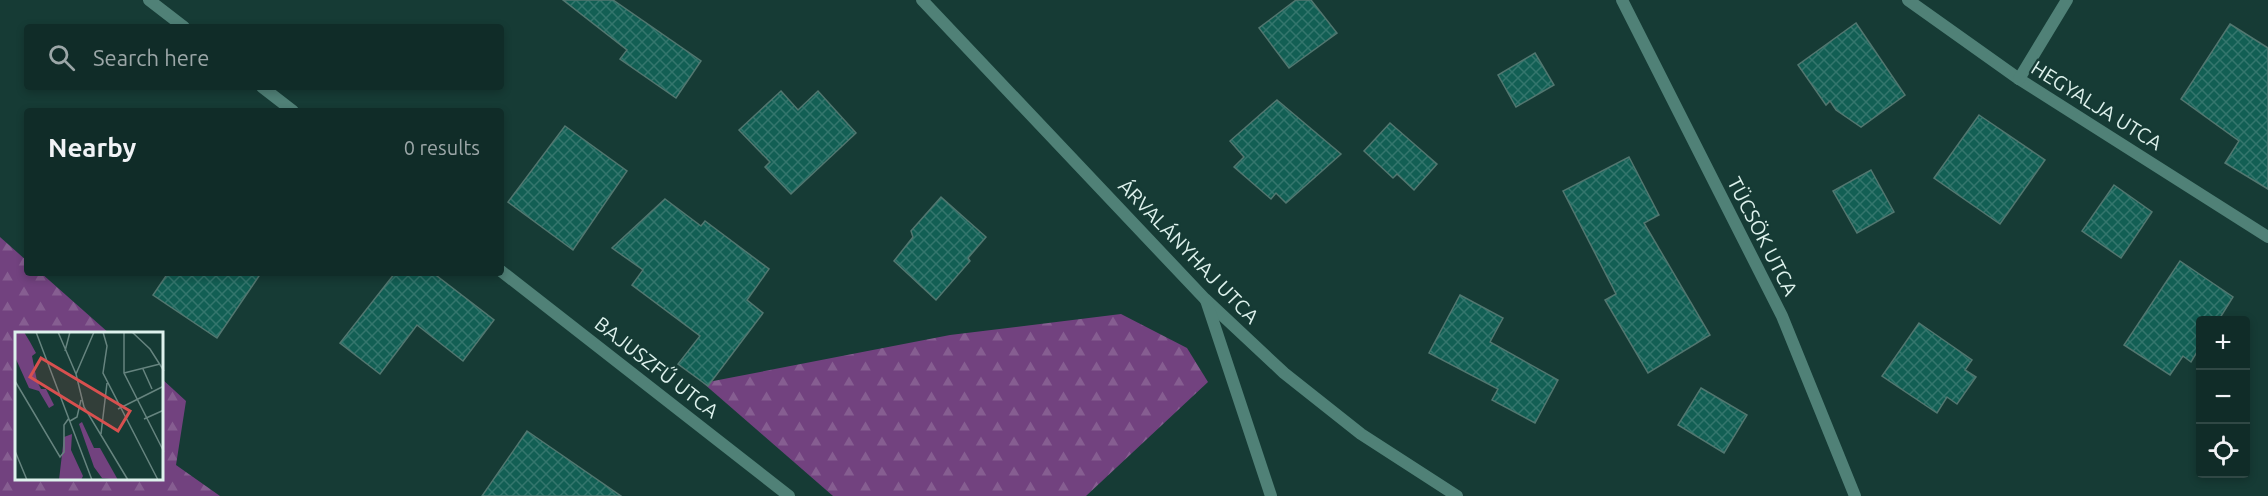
<!DOCTYPE html>
<meta charset="utf-8">
<style>
body{margin:0;font-family:Ubuntu,sans-serif;background:#1e3834;color:#f1f3f6}
.controls{position:absolute;right:18px;bottom:18px;display:grid;overflow:hidden;border-radius:6px;box-shadow:0 3px 9px #0003}
.controls button{width:54px;height:54px;display:grid;place-items:center;padding:0;border:0;border-bottom:2px solid #304845;background:#102c28;color:#f1f3f6;font:30px sans-serif}
.list{margin:0;padding:0;list-style:none}
h2{display:flex;justify-content:space-between;align-items:center;height:78px;margin:0;padding:0 24px;font-size:26px}
h2 small{font-size:20px;font-weight:400;color:#9ca7a8}
.icon{flex:none;width:33px;height:33px;fill:none;stroke:currentColor;stroke-width:2;stroke-linecap:round;stroke-linejoin:round}
.map{position:relative;flex:none;width:2268px;height:496px;overflow:hidden}
.search{position:absolute;background:#102c28;box-shadow:0 3px 9px #0003;left:24px;top:24px;width:480px;height:66px;display:flex;align-items:center;gap:15px;box-sizing:border-box;padding:0 21px;border-radius:6px;color:#9ca7a8;font-size:22px}
.panel{position:absolute;background:#102c28;box-shadow:0 3px 9px #0003;left:24px;top:108px;width:480px;height:168px;border-radius:6px}
.map>svg:first-child{display:block}
.forest{fill:url(#forest-firs)}
.building{fill:url(#building-cross-hatch);stroke:#527770;stroke-width:1.5}
.lines{fill:none;stroke-linecap:round;stroke-linejoin:round}
.street{stroke:#508177;stroke-width:12}
.labels{text-anchor:middle;dominant-baseline:central;stroke-width:4.5;stroke-linejoin:round;paint-order:stroke}
.street-label{font-size:20px;fill:#def2ed;stroke:#163b35}
.inset-road{fill:none;stroke:#66847f;stroke-width:1.5}
.view{fill:#d8504f;fill-opacity:0.15;stroke:#d8504f;stroke-width:3}
.inset-edge{fill:none;stroke:#def2ed;stroke-width:3}
</style>
<div class="map">
<svg width="2268" height="496" viewBox="0 0 2268 496">
<defs>
<pattern id="forest-firs" width="22" height="20" patternUnits="userSpaceOnUse" patternTransform="scale(1.5)"><rect width="22" height="20" fill="#72427f"/><path d="M5 1l3.5 6h-7zM16 11l3.5 6h-7z" fill="#865e91"/></pattern>
<pattern id="building-cross-hatch" width="8" height="8" patternUnits="userSpaceOnUse" patternTransform="scale(1.5)"><rect width="8" height="8" fill="#125f54"/><path d="M0 0l8 8M0 8l8-8" fill="none" stroke="#34766d"/></pattern>
</defs>
<rect width="100%" height="100%" fill="#163b35"/>
<g class="forest">
<path d="M 0,237 L 27,261 L 27,273 L 41,273 L 110,334 L 16,334 L 16,480 L 162,480 L 162,379 L 186,401 L 176,465 L 220,496 L 0,496 Z"/>
<path d="M 1121,314 L 1187,348 L 1208,382 L 1086,496 L 833,496 L 703,383 L 950,335 Z"/>
</g>
<g class="building">
<path d="M 563,0 L 613,0 L 701,61 L 676,98 L 620,59 L 627,50 Z"/>
<path d="M 1296,0 L 1311,0 L 1337,33 L 1289,68 L 1259,28 Z"/>
<path d="M 1856,23 L 1905,95 L 1861,127 L 1836,110 L 1830,101 L 1826,105 L 1798,65 Z"/>
<path d="M 2230,24 L 2268,48 L 2268,189 L 2225,163 L 2239,141 L 2181,99 Z"/>
<path d="M 1535,53 L 1554,85 L 1516,107 L 1498,75 Z"/>
<path d="M 781,91 L 798,110 L 818,91 L 856,133 L 791,194 L 765,167 L 770,162 L 739,130 Z"/>
<path d="M 1277,100 L 1341,154 L 1286,203 L 1276,193 L 1271,199 L 1234,167 L 1244,157 L 1230,141 Z"/>
<path d="M 1979,115 L 2045,160 L 2000,224 L 1934,178 Z"/>
<path d="M 1390,123 L 1437,164 L 1414,190 L 1397,174 L 1393,178 L 1364,151 Z"/>
<path d="M 565,126 L 627,171 L 573,250 L 508,202 Z"/>
<path d="M 1629,157 L 1659,215 L 1644,223 L 1710,335 L 1648,373 L 1605,300 L 1616,294 L 1563,191 Z"/>
<path d="M 1871,170 L 1894,212 L 1857,233 L 1833,191 Z"/>
<path d="M 2114,185 L 2152,212 L 2121,258 L 2082,231 Z"/>
<path d="M 941,197 L 986,237 L 968,258 L 970,261 L 936,300 L 894,261 L 913,237 L 911,231 Z"/>
<path d="M 665,199 L 701,226 L 705,221 L 769,269 L 747,300 L 763,313 L 708,386 L 678,364 L 700,336 L 632,285 L 643,270 L 612,248 Z"/>
<path d="M 2180,261 L 2233,297 L 2218,321 L 2200,321 L 2200,347 L 2191,362 L 2183,356 L 2170,375 L 2124,345 Z"/>
<path d="M 168,273 L 261,273 L 217,338 L 153,295 Z"/>
<path d="M 395,273 L 433,273 L 494,320 L 463,361 L 417,325 L 380,374 L 340,343 Z"/>
<path d="M 1460,295 L 1503,318 L 1490,342 L 1558,380 L 1535,423 L 1492,400 L 1498,389 L 1429,353 Z"/>
<path d="M 1919,323 L 1972,360 L 1965,370 L 1976,377 L 1957,404 L 1947,397 L 1937,413 L 1882,376 Z"/>
<path d="M 1701,388 L 1747,415 L 1724,453 L 1678,425 Z"/>
<path d="M 527,431 L 621,496 L 482,496 Z"/>
</g>
<g class="lines">
<g class="street">
<path d="M 149,0 L 184,27"/>
<path d="M 922,0 L 1205,299 L 1284,373 L 1361,434 L 1457,496"/>
<path d="M 1622,0 L 1782,316 L 1855,496"/>
<path d="M 1908,0 L 2019,79 L 2268,237"/>
<path d="M 2019,79 L 2067,0"/>
<path d="M 262,87 L 293,111"/>
<path d="M 501,271 L 789,496"/>
<path d="M 1206,300 L 1271,496"/>
</g>
</g>
<g class="labels">
<g class="street-label">
<text transform="translate(2097 105) rotate(32)">HEGYALJA UTCA</text>
<text transform="translate(1763 236) rotate(63)">TÜCSÖK UTCA</text>
<text transform="translate(1189 251) rotate(46)">ÁRVALÁNYHAJ UTCA</text>
<text transform="translate(657 367) rotate(38)">BAJUSZFŰ UTCA</text>
</g>
</g>
<g transform="translate(15 332)">
<rect width="148" height="148" fill="#163b35"/>
<path d="M 0,0 L 9,0 L 15,10 L 21,21 L 17,24 L 22,49 L 26,57 L 31,57 L 39,73 L 34,76 L 24,59 L 14,56 L 0,25 ZM 67,90 L 79,116 L 85,116 L 103,148 L 87,146 L 79,135 L 64,92 ZM 57,102 L 56,118 L 68,144 L 66,148 L 44,148 L 49,105 Z" fill="#72427f"/>
<path class="inset-road" d="M 21,0 L 77,148M 43,0 L 61,42 L 69,75 L 113,148M 88,0 L 92,14 L 88,41 L 143,148M 109,0 L 109,41 L 149,120M 117,0 L 135,17 L 149,39M 50,19 L 55,0M 128,37 L 137,57M 109,41 L 145,32M 61,42 L 79,0M 0,49 L 45,125 L 49,120 L 49,93 L 54,86M 103,77 L 149,54M 129,87 L 149,78M 55,89 L 62,85 L 66,68M 86,102 L 92,51M 0,119 L 12,148"/>
<path class="view" d="M 26,26 L 115,79 L 103,99 L 15,45 Z"/>
<rect width="148" height="148" class="inset-edge"/>
</g>
</svg>
<div class="controls">
<button>+</button>
<button>−</button>
<button><svg class="icon" aria-label="locate" viewBox="0 0 24 24"><circle cx="12" cy="12" r="6"/><path d="M12 2v4M12 18v4M2 12h4M18 12h4"/></svg></button>
</div>
<div class="search"><svg class="icon" aria-label="search" viewBox="0 0 24 24"><circle cx="10" cy="10" r="6"/><path d="M15 15l6 6"/></svg>Search here</div>
<section class="panel">
<h2>Nearby<small>0 results</small></h2>
<ul class="list">
</ul>
</section>
</div>
